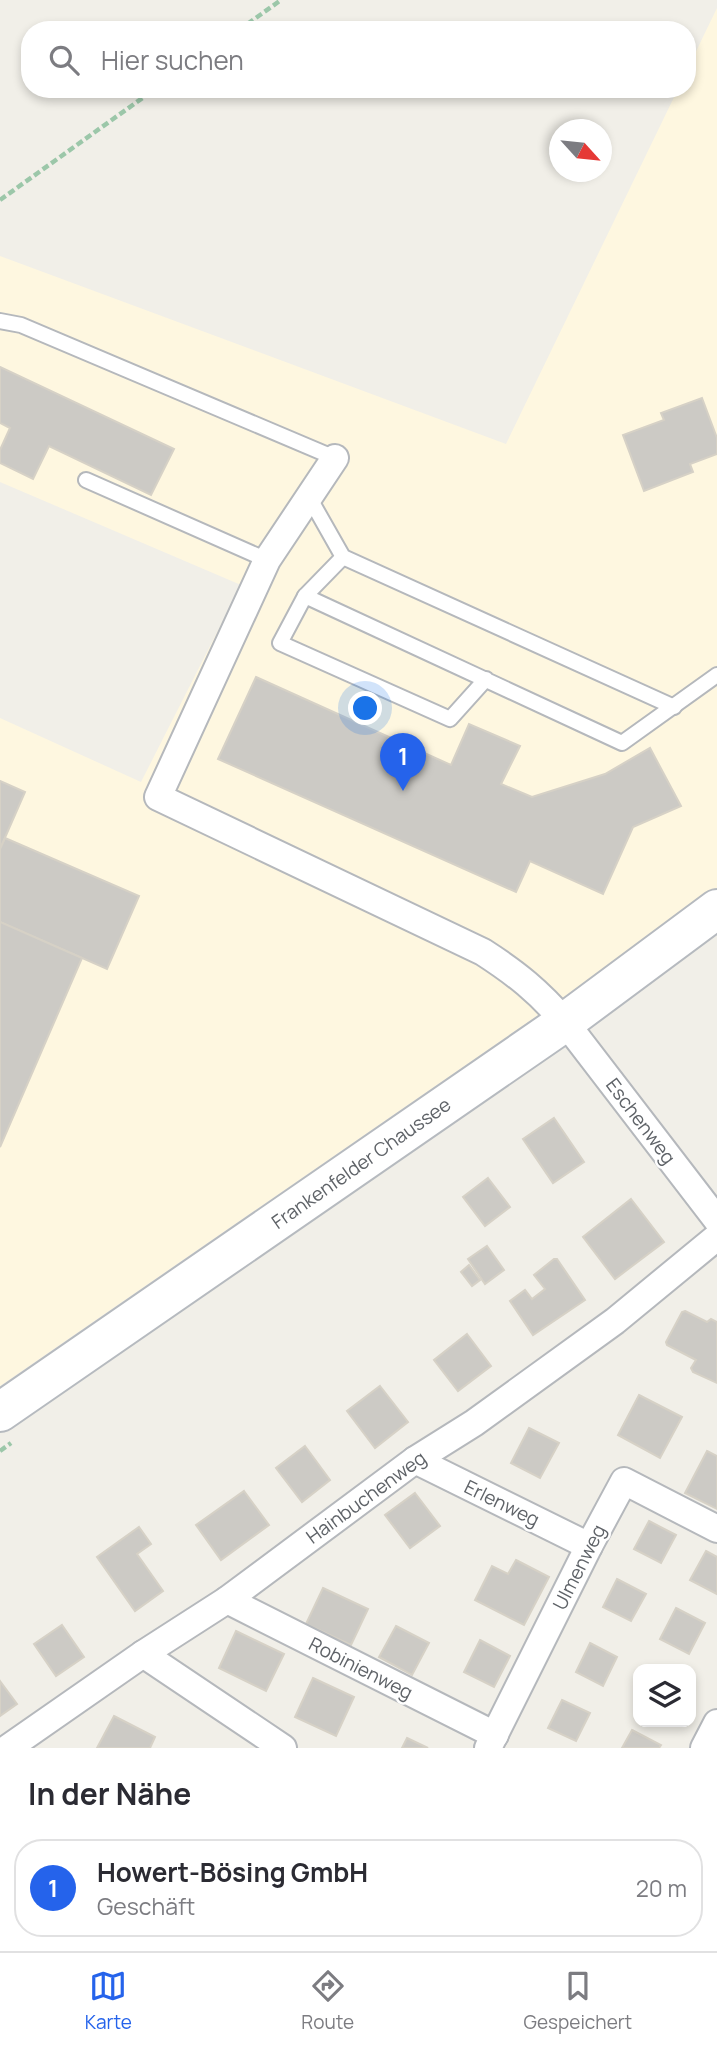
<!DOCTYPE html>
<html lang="de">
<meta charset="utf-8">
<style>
body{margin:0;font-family:Manrope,sans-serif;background:#f7f7f7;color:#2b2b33}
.controls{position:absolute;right:21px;bottom:21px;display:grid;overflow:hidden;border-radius:14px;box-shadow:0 4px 10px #0003}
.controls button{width:63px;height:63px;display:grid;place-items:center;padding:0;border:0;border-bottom:2px solid #e1e1e2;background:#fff;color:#2b2b33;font:35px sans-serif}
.compass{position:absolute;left:549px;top:119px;width:63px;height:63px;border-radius:50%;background:#fff;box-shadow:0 4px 10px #0003;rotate:117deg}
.you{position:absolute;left:366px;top:709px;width:24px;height:24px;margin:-18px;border:5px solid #fff;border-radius:50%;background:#1a73e8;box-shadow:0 0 0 10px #1a73e833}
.badge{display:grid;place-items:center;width:46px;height:46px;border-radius:50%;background:#2563eb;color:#fff;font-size:23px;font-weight:700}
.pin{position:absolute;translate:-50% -58px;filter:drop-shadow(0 2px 4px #0008)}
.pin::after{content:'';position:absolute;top:37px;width:24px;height:21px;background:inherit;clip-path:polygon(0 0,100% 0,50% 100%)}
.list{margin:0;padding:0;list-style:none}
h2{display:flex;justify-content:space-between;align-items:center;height:91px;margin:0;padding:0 28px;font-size:30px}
h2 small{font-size:23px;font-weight:400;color:#7c7c81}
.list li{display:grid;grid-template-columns:46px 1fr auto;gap:21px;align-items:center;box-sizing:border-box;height:98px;margin:0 14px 14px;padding:0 14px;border:2px solid #e1e1e2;border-radius:28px}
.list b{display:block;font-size:26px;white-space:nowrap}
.list p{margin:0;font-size:23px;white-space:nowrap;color:#7c7c81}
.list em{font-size:23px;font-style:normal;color:#7c7c81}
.icon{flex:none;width:38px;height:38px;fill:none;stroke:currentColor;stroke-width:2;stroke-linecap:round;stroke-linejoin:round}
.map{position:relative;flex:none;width:717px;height:1748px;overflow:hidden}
.search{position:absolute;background:#fff;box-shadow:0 4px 10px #0003;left:21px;right:21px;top:21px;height:77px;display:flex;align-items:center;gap:18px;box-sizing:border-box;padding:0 24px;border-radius:28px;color:#7c7c81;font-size:26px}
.sheet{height:203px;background:#fff}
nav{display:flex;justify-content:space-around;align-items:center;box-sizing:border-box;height:98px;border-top:2px solid #e1e1e2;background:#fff;font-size:19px;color:#7c7c81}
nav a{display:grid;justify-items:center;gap:4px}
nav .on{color:#2563eb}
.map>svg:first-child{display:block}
.commercial{fill:#fef7e0}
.building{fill:#cccac5;stroke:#d6d1c6;stroke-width:2}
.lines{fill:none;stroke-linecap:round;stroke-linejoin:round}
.lane-casing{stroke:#b5b8bc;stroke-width:18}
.street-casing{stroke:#b5b8bc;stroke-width:30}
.secondary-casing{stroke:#b6babf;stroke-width:42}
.path{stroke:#9cc7a9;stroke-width:4.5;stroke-dasharray:7 3.5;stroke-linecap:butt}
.lane{stroke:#fff;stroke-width:14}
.street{stroke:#fff;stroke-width:26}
.secondary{stroke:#fff;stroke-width:38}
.labels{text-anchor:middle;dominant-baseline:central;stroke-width:5;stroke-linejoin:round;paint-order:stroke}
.street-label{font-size:19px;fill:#5f6368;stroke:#fff}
</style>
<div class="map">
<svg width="717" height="1748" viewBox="0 0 717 1748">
<rect width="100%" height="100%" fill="#f1efe8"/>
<path class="commercial" d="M 717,8 L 717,888 L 589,980 L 0,1386 L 0,718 L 141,782 L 241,585 L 0,482 L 0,256 L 506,444 L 678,89 L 687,89 L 687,70 Z"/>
<g class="building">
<path d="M 0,367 L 174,449 L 151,495 L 49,446 L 33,479 L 0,463 L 0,450 L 10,428 L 0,423 Z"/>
<path d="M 702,398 L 717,438 L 717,454 L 690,464 L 693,472 L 644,491 L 623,435 L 664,420 L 661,413 Z"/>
<path d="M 256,677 L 451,765 L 469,724 L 520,746 L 501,784 L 532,797 L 605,774 L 650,748 L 681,806 L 633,827 L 603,894 L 530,861 L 516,892 L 218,759 Z"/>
<path d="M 0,781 L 25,792 L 0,849 Z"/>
<path d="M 5,838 L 139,896 L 107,969 L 0,922 L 0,849 Z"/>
<path d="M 0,922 L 82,958 L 0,1147 Z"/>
<path d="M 554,1118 L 584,1162 L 553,1183 L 523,1139 Z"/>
<path d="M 488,1178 L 510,1207 L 485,1226 L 463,1197 Z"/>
<path d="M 631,1199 L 664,1242 L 615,1279 L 583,1237 Z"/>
<path d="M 487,1246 L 504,1270 L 485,1284 L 468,1259 Z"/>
<path d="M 554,1259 L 557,1259 L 585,1300 L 533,1335 L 510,1301 L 525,1290 L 532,1299 L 545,1289 L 534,1275 Z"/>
<path d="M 469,1265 L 480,1280 L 472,1286 L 461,1272 Z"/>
<path d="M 685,1311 L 707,1322 L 711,1319 L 717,1322 L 717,1383 L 693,1372 L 691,1368 L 696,1360 L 667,1345 L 666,1342 L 682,1312 Z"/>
<path d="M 467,1334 L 491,1366 L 458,1391 L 434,1360 Z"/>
<path d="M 380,1386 L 408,1422 L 375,1448 L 347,1411 Z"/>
<path d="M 639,1395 L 682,1417 L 660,1458 L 618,1435 Z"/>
<path d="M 529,1428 L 559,1443 L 540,1478 L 511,1463 Z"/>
<path d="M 305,1446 L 330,1480 L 302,1502 L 276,1468 Z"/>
<path d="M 707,1451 L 717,1456 L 717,1509 L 685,1493 Z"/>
<path d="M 244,1491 L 269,1525 L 221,1560 L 196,1525 Z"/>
<path d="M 415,1493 L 440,1526 L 410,1548 L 385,1515 Z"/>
<path d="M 649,1521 L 676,1535 L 661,1563 L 634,1549 Z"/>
<path d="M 139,1527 L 151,1544 L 137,1554 L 163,1591 L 135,1611 L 97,1557 Z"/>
<path d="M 706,1551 L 717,1557 L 717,1594 L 690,1580 Z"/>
<path d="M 516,1560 L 549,1577 L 524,1625 L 475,1600 L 492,1566 L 508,1574 Z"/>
<path d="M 617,1579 L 646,1594 L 631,1621 L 603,1607 Z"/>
<path d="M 323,1588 L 368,1609 L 351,1645 L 306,1624 Z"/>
<path d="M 676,1608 L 705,1623 L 689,1654 L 660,1639 Z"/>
<path d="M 62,1625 L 84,1657 L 56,1676 L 34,1644 Z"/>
<path d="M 396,1626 L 429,1643 L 412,1675 L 379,1657 Z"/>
<path d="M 236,1631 L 284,1654 L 266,1691 L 219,1668 Z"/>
<path d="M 480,1640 L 510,1656 L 494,1687 L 464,1672 Z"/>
<path d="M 590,1643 L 617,1657 L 603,1686 L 576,1672 Z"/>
<path d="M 313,1678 L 354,1697 L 336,1736 L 295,1717 Z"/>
<path d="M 0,1681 L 17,1704 L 0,1716 Z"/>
<path d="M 562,1700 L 590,1713 L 576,1741 L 548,1728 Z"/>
<path d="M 114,1716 L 155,1737 L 150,1748 L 97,1748 Z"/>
<path d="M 632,1730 L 661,1745 L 659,1748 L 622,1748 Z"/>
<path d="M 407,1738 L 428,1748 L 402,1748 Z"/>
</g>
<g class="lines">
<g class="lane-casing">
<g id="lane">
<path d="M 0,321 L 21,325 L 335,458"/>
<path d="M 86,480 L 267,560"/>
<path d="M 309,497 L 343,557 L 674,707"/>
<path d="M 305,596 L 343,557"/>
<path d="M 486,679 L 450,719 L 280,643 L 305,596 L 622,743 L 717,675"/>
</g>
</g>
<g class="street-casing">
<g id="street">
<path d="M 335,458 L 267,560 L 158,797 L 483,952 C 517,974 538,991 565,1022 L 717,1220"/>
<path d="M 415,1460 L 589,1546"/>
<path d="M 227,1600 L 495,1735"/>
<path d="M 143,1654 L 283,1748"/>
<path d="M 8,1748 L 143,1654 L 227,1600 L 415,1460 L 474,1423 L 615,1321 L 717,1237"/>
<path d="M 488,1748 L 589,1546 L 624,1481 L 717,1529"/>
<path d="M 704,1748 L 717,1723"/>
</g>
</g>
<g class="secondary-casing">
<path id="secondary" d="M 0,1412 L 565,1022 L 717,909"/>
</g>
<g class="path">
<path d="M 239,30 L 281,0"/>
<path d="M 0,200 L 155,89"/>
<path d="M 0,1451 L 11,1443"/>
</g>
<use href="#lane" class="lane"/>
<use href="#street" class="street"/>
<use href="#secondary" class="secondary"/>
</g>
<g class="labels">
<g class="street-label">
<text transform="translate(641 1121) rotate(53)">Eschenweg</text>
<text transform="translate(361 1163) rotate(-35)">Frankenfelder Chaussee</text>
<text transform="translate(366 1497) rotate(-36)">Hainbuchenweg</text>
<text transform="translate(502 1503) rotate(26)">Erlenweg</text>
<text transform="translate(579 1567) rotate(-63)">Ulmenweg</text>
<text transform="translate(361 1668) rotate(27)">Robinienweg</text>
</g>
</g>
</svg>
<div class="controls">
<button><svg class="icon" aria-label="layers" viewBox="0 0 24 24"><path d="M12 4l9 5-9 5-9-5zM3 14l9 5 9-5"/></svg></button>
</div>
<svg class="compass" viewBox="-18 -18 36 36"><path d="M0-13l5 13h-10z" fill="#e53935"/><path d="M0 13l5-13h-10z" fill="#7c7c81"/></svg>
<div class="you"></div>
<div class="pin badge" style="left:403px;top:791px">1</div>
<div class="search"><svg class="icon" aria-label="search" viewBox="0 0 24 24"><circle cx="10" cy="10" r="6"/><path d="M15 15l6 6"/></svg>Hier suchen</div>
</div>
<section class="sheet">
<h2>In der Nähe<small></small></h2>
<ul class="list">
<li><span class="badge">1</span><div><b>Howert-Bösing GmbH</b><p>Geschäft</p></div><em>20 m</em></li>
</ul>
</section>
<nav>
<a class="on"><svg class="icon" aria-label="map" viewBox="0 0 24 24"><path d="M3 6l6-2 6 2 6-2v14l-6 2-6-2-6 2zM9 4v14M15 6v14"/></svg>Karte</a>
<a><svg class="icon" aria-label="directions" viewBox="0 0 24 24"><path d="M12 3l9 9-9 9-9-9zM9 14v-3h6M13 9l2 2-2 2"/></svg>Route</a>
<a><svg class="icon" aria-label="saved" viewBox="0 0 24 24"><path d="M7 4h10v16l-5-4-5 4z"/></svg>Gespeichert</a>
</nav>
